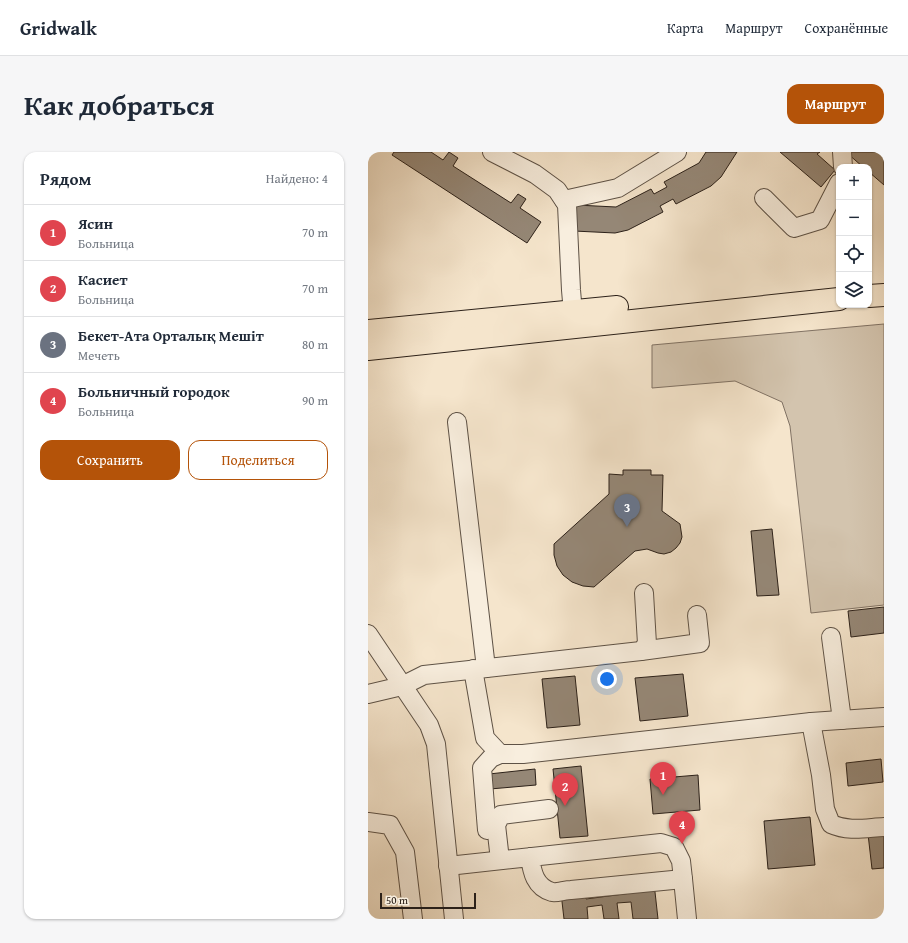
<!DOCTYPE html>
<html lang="ru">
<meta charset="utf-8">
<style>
body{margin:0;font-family:"Gentium Book Plus",serif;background:#f6f6f7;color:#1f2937}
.controls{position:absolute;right:12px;top:12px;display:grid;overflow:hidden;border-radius:8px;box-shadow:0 1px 3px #0004}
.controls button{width:36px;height:36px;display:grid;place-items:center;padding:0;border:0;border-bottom:1px solid #e0e1e3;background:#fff;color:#1f2937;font:20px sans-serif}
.scale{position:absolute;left:12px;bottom:10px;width:96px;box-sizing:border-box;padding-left:4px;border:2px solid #2c2119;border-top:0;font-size:11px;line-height:14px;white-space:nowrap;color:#2c2119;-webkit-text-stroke:3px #f8eede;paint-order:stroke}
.you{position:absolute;left:239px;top:527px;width:14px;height:14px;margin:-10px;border:3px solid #fff;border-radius:50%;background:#1a73e8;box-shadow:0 0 0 6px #1a73e833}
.badge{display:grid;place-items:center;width:26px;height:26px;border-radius:50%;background:#b45309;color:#fff;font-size:13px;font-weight:700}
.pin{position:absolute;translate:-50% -33px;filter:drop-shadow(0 1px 2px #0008)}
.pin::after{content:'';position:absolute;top:21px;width:14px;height:12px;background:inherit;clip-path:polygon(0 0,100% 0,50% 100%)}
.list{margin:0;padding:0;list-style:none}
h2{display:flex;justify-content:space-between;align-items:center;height:52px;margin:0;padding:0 16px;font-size:17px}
h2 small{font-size:13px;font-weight:400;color:#747a83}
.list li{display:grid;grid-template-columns:26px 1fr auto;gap:12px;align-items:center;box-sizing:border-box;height:56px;padding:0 16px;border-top:1px solid #e0e1e3}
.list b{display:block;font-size:15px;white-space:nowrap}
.list p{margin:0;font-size:13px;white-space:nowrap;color:#747a83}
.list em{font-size:13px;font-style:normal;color:#747a83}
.actions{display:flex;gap:8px;padding:12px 16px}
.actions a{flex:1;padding:9px 0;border:1px solid #b45309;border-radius:12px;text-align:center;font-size:14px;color:#b45309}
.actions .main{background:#b45309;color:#fff}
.icon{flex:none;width:22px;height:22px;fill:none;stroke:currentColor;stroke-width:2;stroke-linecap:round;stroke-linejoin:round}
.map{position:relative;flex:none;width:516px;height:767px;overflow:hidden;border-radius:12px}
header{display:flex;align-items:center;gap:24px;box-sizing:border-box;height:56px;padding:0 20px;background:#fff;border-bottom:1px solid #e0e1e3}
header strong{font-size:19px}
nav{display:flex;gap:22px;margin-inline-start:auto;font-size:14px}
.intro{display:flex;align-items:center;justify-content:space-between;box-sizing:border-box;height:96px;padding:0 24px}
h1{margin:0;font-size:28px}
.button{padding:10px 18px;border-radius:12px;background:#b45309;color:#fff;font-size:14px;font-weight:700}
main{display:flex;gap:24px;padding:0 24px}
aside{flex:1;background:#fff;border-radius:12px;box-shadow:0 1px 3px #0004}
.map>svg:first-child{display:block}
.green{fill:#d3c4ae;stroke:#807264}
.building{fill:#958776;stroke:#2c2119}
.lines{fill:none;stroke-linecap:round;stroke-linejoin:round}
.minor-casing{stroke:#5e5246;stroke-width:20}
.major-casing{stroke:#2c2119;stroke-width:24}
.minor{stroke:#f8eede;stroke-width:18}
.major{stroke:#f5e5cc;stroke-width:22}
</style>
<header>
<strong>Gridwalk</strong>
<nav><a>Карта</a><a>Маршрут</a><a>Сохранённые</a></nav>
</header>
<div class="intro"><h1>Как добраться</h1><a class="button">Маршрут</a></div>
<main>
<aside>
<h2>Рядом<small>Найдено: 4</small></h2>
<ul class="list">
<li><span class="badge" style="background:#e0444e">1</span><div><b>Ясин</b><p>Больница</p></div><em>70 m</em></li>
<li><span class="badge" style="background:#e0444e">2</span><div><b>Касиет</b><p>Больница</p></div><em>70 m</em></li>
<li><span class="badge" style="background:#6b7280">3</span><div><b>Бекет-Ата Орталық Мешіт</b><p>Мечеть</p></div><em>80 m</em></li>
<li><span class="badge" style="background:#e0444e">4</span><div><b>Больничный городок</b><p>Больница</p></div><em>90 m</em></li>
</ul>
<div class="actions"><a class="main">Сохранить</a><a>Поделиться</a></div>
</aside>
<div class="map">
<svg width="516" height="767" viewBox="0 0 516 767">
<rect width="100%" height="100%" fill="#f5e5cc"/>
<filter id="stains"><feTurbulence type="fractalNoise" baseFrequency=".005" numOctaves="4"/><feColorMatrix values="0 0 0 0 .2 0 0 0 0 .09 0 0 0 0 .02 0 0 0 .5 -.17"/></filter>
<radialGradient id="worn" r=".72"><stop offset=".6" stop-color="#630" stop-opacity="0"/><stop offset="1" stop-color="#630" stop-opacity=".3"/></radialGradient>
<path class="green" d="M 516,172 L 516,453 L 443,461 L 422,274 L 414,250 L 367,229 L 284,236 L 284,193 Z"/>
<g class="building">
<path d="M 26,0 L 63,0 L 75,8 L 81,0 L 90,6 L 85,14 L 143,51 L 150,42 L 158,47 L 152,56 L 173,70 L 159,91 L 24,3 Z"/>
<path d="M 338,0 L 369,0 L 353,25 L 343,34 L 308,52 L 305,47 L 292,54 L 295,60 L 260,78 L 247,81 L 206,79 L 208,53 L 248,55 L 283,37 L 286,42 L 299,35 L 296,30 L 331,11 Z"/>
<path d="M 412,0 L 452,0 L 449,2 L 467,18 L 453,35 Z"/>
<path d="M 479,0 L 512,0 L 516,4 L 516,33 L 501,20 L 501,15 L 495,15 L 479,1 Z"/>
<path d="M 255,318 L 283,318 L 283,323 L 295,323 L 294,359 L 312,372 L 314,385 L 312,391 L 308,396 L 303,400 L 296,402 L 290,401 L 279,397 L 267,399 L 226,435 L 215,434 L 204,430 L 195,423 L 189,414 L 186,403 L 186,392 L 241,342 L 241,322 L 255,323 Z"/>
<path d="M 404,377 L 411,443 L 389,444 L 383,379 Z"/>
<path d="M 516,455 L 516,481 L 483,485 L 480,459 Z"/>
<path d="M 315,522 L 320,564 L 272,569 L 267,526 Z"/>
<path d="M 207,524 L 212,573 L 179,576 L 174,527 Z"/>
<path d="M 513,607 L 515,630 L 480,634 L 478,611 Z"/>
<path d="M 213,614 L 220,684 L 192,686 L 185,617 Z"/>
<path d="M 167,617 L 168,633 L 122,637 L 121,622 Z"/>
<path d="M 330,623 L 332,658 L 285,662 L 282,627 Z"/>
<path d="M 442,665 L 447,713 L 400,717 L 396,669 Z"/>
<path d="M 516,680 L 516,716 L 504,717 L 500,682 Z"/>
<path d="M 286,731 L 290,767 L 265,767 L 263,750 L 249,751 L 251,767 L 236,767 L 234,753 L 219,755 L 220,767 L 196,767 L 193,741 L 217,739 L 218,747 L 263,741 L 262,734 Z"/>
</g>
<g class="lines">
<g class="minor-casing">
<g id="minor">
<path d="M 124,0 L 167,22 L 189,38 L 199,53 L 203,138 L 206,173"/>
<path d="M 474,0 L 475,15"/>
<path d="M 396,46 L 426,76 L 452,68 L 471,31"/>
<path d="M 196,48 L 250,36 L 309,0"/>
<path d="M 89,270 L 118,516"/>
<path d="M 0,482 L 61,573 L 68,592 L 86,767"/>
<path d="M 463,485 L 474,568"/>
<path d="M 273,499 L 332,491 L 329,463"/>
<path d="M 105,517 L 117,586 L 132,602 L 155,602 L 443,570 L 516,565"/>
<path d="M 0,542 L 34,534 L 56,523 L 273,499 L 279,492 L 276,441"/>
<path d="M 443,570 L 453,623 L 457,657 L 463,672 C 481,680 497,676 516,675"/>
<path d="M 0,670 L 22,673 L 37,700 L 45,767"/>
<path d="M 119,678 L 114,616 L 123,606 L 132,602"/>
<path d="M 132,708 L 128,673 L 133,663 L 181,657"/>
<path d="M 80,714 L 293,691 L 306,695 L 313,709 L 315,727 L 203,738 C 197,738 189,741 184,740 C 167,735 164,720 162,705"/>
<path d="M 315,727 L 319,767"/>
</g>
</g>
<g class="major-casing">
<g id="major">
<path d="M 501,144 L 516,143"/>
<path d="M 0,179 L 249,155"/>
<path d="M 0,197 L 471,147"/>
</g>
</g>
<use href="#minor" class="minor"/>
<use href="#major" class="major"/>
</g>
<rect width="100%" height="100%" filter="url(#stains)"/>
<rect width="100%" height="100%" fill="url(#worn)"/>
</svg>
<div class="controls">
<button>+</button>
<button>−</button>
<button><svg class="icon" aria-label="locate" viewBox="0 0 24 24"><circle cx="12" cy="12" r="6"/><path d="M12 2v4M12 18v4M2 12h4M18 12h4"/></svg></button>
<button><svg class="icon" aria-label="layers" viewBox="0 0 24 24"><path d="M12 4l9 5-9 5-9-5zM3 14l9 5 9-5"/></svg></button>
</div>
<div class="scale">50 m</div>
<div class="you"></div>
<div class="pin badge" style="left:295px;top:643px;background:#e0444e">1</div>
<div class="pin badge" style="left:197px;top:654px;background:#e0444e">2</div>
<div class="pin badge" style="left:259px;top:375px;background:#6b7280">3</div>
<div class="pin badge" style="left:314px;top:692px;background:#e0444e">4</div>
</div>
</main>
